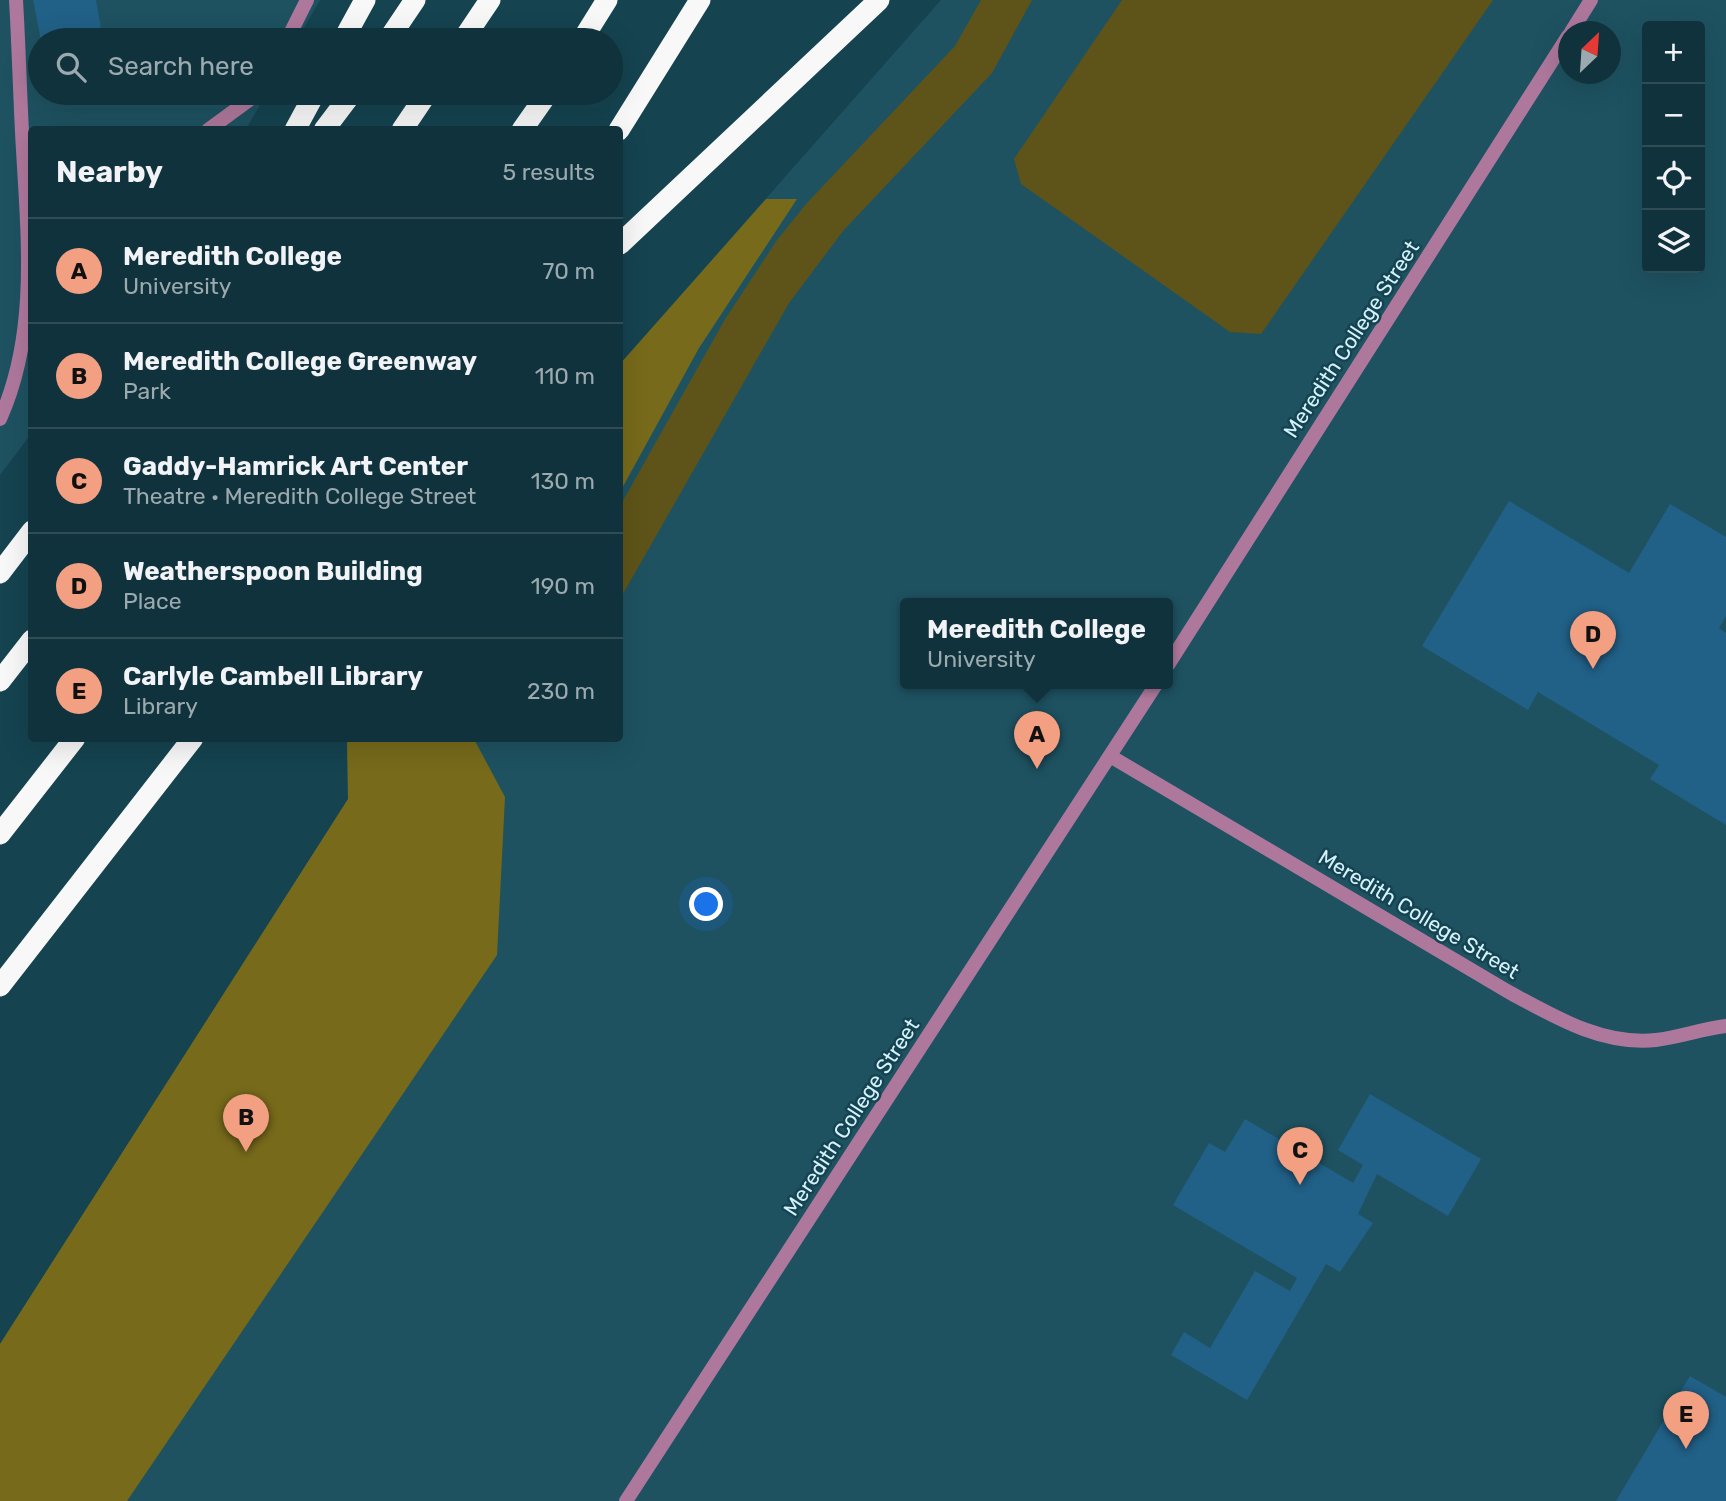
<!DOCTYPE html>
<meta charset="utf-8">
<style>
body{margin:0;font-family:Rubik,sans-serif;background:#1e3e47;color:#f1f3f6}
.controls{position:absolute;right:21px;top:21px;display:grid;overflow:hidden;border-radius:7px;box-shadow:0 7px 28px #0002}
.controls button{width:63px;height:63px;display:grid;place-items:center;padding:0;border:0;border-bottom:2px solid #304d56;background:#10323c;color:#f1f3f6;font:35px sans-serif}
.compass{position:absolute;left:1558px;top:21px;width:63px;height:63px;border-radius:50%;background:#10323c;box-shadow:0 7px 28px #0002;rotate:25deg}
.you{position:absolute;left:707px;top:905px;width:24px;height:24px;margin:-18px;border:5px solid #fff;border-radius:50%;background:#1a73e8;box-shadow:0 0 0 10px #1a73e833}
.badge{display:grid;place-items:center;width:46px;height:46px;border-radius:50%;background:#f39f82;color:#111;font-size:23px;font-weight:700}
.pin{position:absolute;translate:-50% -58px;filter:drop-shadow(0 2px 4px #0008)}
.pin::after{content:'';position:absolute;top:37px;width:24px;height:21px;background:inherit;clip-path:polygon(0 0,100% 0,50% 100%)}
.popup{position:absolute;left:900px;top:598px;width:273px;height:91px;box-sizing:border-box;display:grid;place-content:center;border-radius:7px;background:#10323c;filter:drop-shadow(0 2px 5px #0005);font-size:23px;white-space:nowrap;color:#9caaaf}
.popup b{font-size:26px;color:#f1f3f6}
.popup::after{content:'';position:absolute;left:50%;top:100%;margin-left:-14px;border:14px solid transparent;border-top-color:#10323c}
.list{margin:0;padding:0;list-style:none}
h2{display:flex;justify-content:space-between;align-items:center;height:91px;margin:0;padding:0 28px;font-size:30px}
h2 small{font-size:23px;font-weight:400;color:#9caaaf}
.list li{display:grid;grid-template-columns:46px 1fr auto;gap:21px;align-items:center;box-sizing:border-box;height:105px;padding:0 28px;border-top:2px solid #304d56}
.list b{display:block;font-size:26px;white-space:nowrap}
.list p{margin:0;font-size:23px;white-space:nowrap;color:#9caaaf}
.list em{font-size:23px;font-style:normal;color:#9caaaf}
.icon{flex:none;width:38px;height:38px;fill:none;stroke:currentColor;stroke-width:2;stroke-linecap:round;stroke-linejoin:round}
.map{position:relative;flex:none;width:1726px;height:1501px;overflow:hidden}
.search{position:absolute;background:#10323c;box-shadow:0 7px 28px #0002;left:28px;top:28px;width:595px;height:77px;display:flex;align-items:center;gap:18px;box-sizing:border-box;padding:0 24px;border-radius:38px;color:#9caaaf;font-size:26px}
.panel{position:absolute;background:#10323c;box-shadow:0 7px 28px #0002;left:28px;top:126px;width:595px;height:616px;border-radius:7px}
.map>svg:first-child{display:block}
.built{fill:#1e5261;fill-rule:evenodd}
.green{fill:#5e5419}
.forest{fill:#776a1b}
.building{fill:#216087}
.lines{fill:none;stroke-linecap:round;stroke-linejoin:round}
.lane{stroke:#ae789c;stroke-width:14}
.street{stroke:#ae789c;stroke-width:14}
.highway{stroke:#f8f8f8;stroke-width:21}
.labels{text-anchor:middle;dominant-baseline:central;stroke-width:5;stroke-linejoin:round;paint-order:stroke}
.street-label{font-size:21px;fill:#d3f2fd;stroke:#154350}
</style>
<div class="map">
<svg width="1726" height="1501" viewBox="0 0 1726 1501">
<rect width="100%" height="100%" fill="#154350"/>
<g class="built">
<path d="M 0,0 L 320,0 L 297,40 L 40,40 L 40,93 L 267,93 L 246,129 L 32,130 L 31,434 L 0,475 Z"/>
<path d="M 941,0 L 1726,0 L 1726,1501 L 0,1501 L 0,1344 L 348,799 L 347,739 L 620,738 L 620,364 ZM 1647,26 L 1700,26 L 1700,268 L 1647,268 ZM 1568,32 L 1610,32 L 1610,74 L 1568,74 ZM 906,603 L 1168,603 L 1168,683 L 906,683 Z"/>
</g>
<g class="green">
<path d="M 981,0 L 1032,0 L 992,73 L 843,231 L 789,303 L 620,599 L 620,506 L 724,321 L 777,240 L 807,203 L 955,46 Z"/>
<path d="M 1122,0 L 1493,0 L 1261,334 L 1230,332 L 1021,184 L 1014,159 Z"/>
</g>
<g class="forest">
<path d="M 766,199 L 797,199 L 699,348 L 620,492 L 620,364 Z"/>
<path d="M 347,739 L 474,739 L 505,797 L 497,955 L 127,1501 L 0,1501 L 0,1344 L 348,799 Z"/>
</g>
<g class="building">
<path d="M 33,0 L 96,0 L 102,34 L 64,40 L 41,40 Z"/>
<path d="M 1509,501 L 1629,573 L 1670,504 L 1726,537 L 1726,616 L 1719,628 L 1726,633 L 1726,825 L 1650,779 L 1659,765 L 1538,692 L 1528,710 L 1422,646 Z"/>
<path d="M 1370,1094 L 1481,1159 L 1448,1216 L 1377,1174 L 1358,1214 L 1373,1223 L 1340,1272 L 1326,1264 L 1247,1400 L 1171,1355 L 1184,1332 L 1210,1348 L 1255,1271 L 1290,1291 L 1297,1278 L 1173,1205 L 1209,1143 L 1225,1152 L 1245,1119 L 1353,1183 L 1363,1165 L 1338,1150 Z"/>
<path d="M 1690,1376 L 1726,1397 L 1726,1501 L 1616,1501 Z"/>
</g>
<g class="lines">
<g class="lane">
<path d="M 287,40 L 307,0"/>
<path d="M 208,130 L 249,100 L 254,93"/>
<path d="M 0,419 C 38,335 28,239 23,150 C 20,100 19,50 16,0"/>
</g>
<g class="street">
<path d="M 1571,32 L 1591,0"/>
<path d="M 1168,665 L 1568,36"/>
<path d="M 1110,756 L 1507,991 C 1553,1016 1602,1046 1656,1040 C 1680,1037 1702,1029 1726,1026"/>
<path d="M 626,1501 L 1157,683"/>
</g>
<g class="highway">
<path d="M 343,40 L 365,0"/>
<path d="M 388,40 L 415,0"/>
<path d="M 463,40 L 490,0"/>
<path d="M 582,40 L 607,0"/>
<path d="M 295,130 L 315,93"/>
<path d="M 324,130 L 352,93"/>
<path d="M 402,130 L 427,93"/>
<path d="M 522,130 L 548,93"/>
<path d="M 619,130 L 700,0"/>
<path d="M 620,244 L 879,0"/>
<path d="M 0,573 L 32,531"/>
<path d="M 0,681 L 32,640"/>
<path d="M 0,834 L 75,738"/>
<path d="M 0,986 L 193,738"/>
</g>
</g>
<g class="labels">
<g class="street-label">
<text transform="translate(1351 339) rotate(-57)">Meredith College Street</text>
<text transform="translate(1419 914) rotate(31)">Meredith College Street</text>
<text transform="translate(851 1117) rotate(-57)">Meredith College Street</text>
</g>
</g>
</svg>
<div class="controls">
<button>+</button>
<button>−</button>
<button><svg class="icon" aria-label="locate" viewBox="0 0 24 24"><circle cx="12" cy="12" r="6"/><path d="M12 2v4M12 18v4M2 12h4M18 12h4"/></svg></button>
<button><svg class="icon" aria-label="layers" viewBox="0 0 24 24"><path d="M12 4l9 5-9 5-9-5zM3 14l9 5 9-5"/></svg></button>
</div>
<svg class="compass" viewBox="-18 -18 36 36"><path d="M0-13l5 13h-10z" fill="#e53935"/><path d="M0 13l5-13h-10z" fill="#9caaaf"/></svg>
<div class="you"></div>
<div class="pin badge" style="left:1037px;top:769px">A</div>
<div class="popup"><b>Meredith College</b>University</div>
<div class="pin badge" style="left:246px;top:1152px">B</div>
<div class="pin badge" style="left:1300px;top:1185px">C</div>
<div class="pin badge" style="left:1593px;top:669px">D</div>
<div class="pin badge" style="left:1686px;top:1449px">E</div>
<div class="search"><svg class="icon" aria-label="search" viewBox="0 0 24 24"><circle cx="10" cy="10" r="6"/><path d="M15 15l6 6"/></svg>Search here</div>
<section class="panel">
<h2>Nearby<small>5 results</small></h2>
<ul class="list">
<li><span class="badge">A</span><div><b>Meredith College</b><p>University</p></div><em>70 m</em></li>
<li><span class="badge">B</span><div><b>Meredith College Greenway</b><p>Park</p></div><em>110 m</em></li>
<li><span class="badge">C</span><div><b>Gaddy-Hamrick Art Center</b><p>Theatre · Meredith College Street</p></div><em>130 m</em></li>
<li><span class="badge">D</span><div><b>Weatherspoon Building</b><p>Place</p></div><em>190 m</em></li>
<li><span class="badge">E</span><div><b>Carlyle Cambell Library</b><p>Library</p></div><em>230 m</em></li>
</ul>
</section>
</div>
